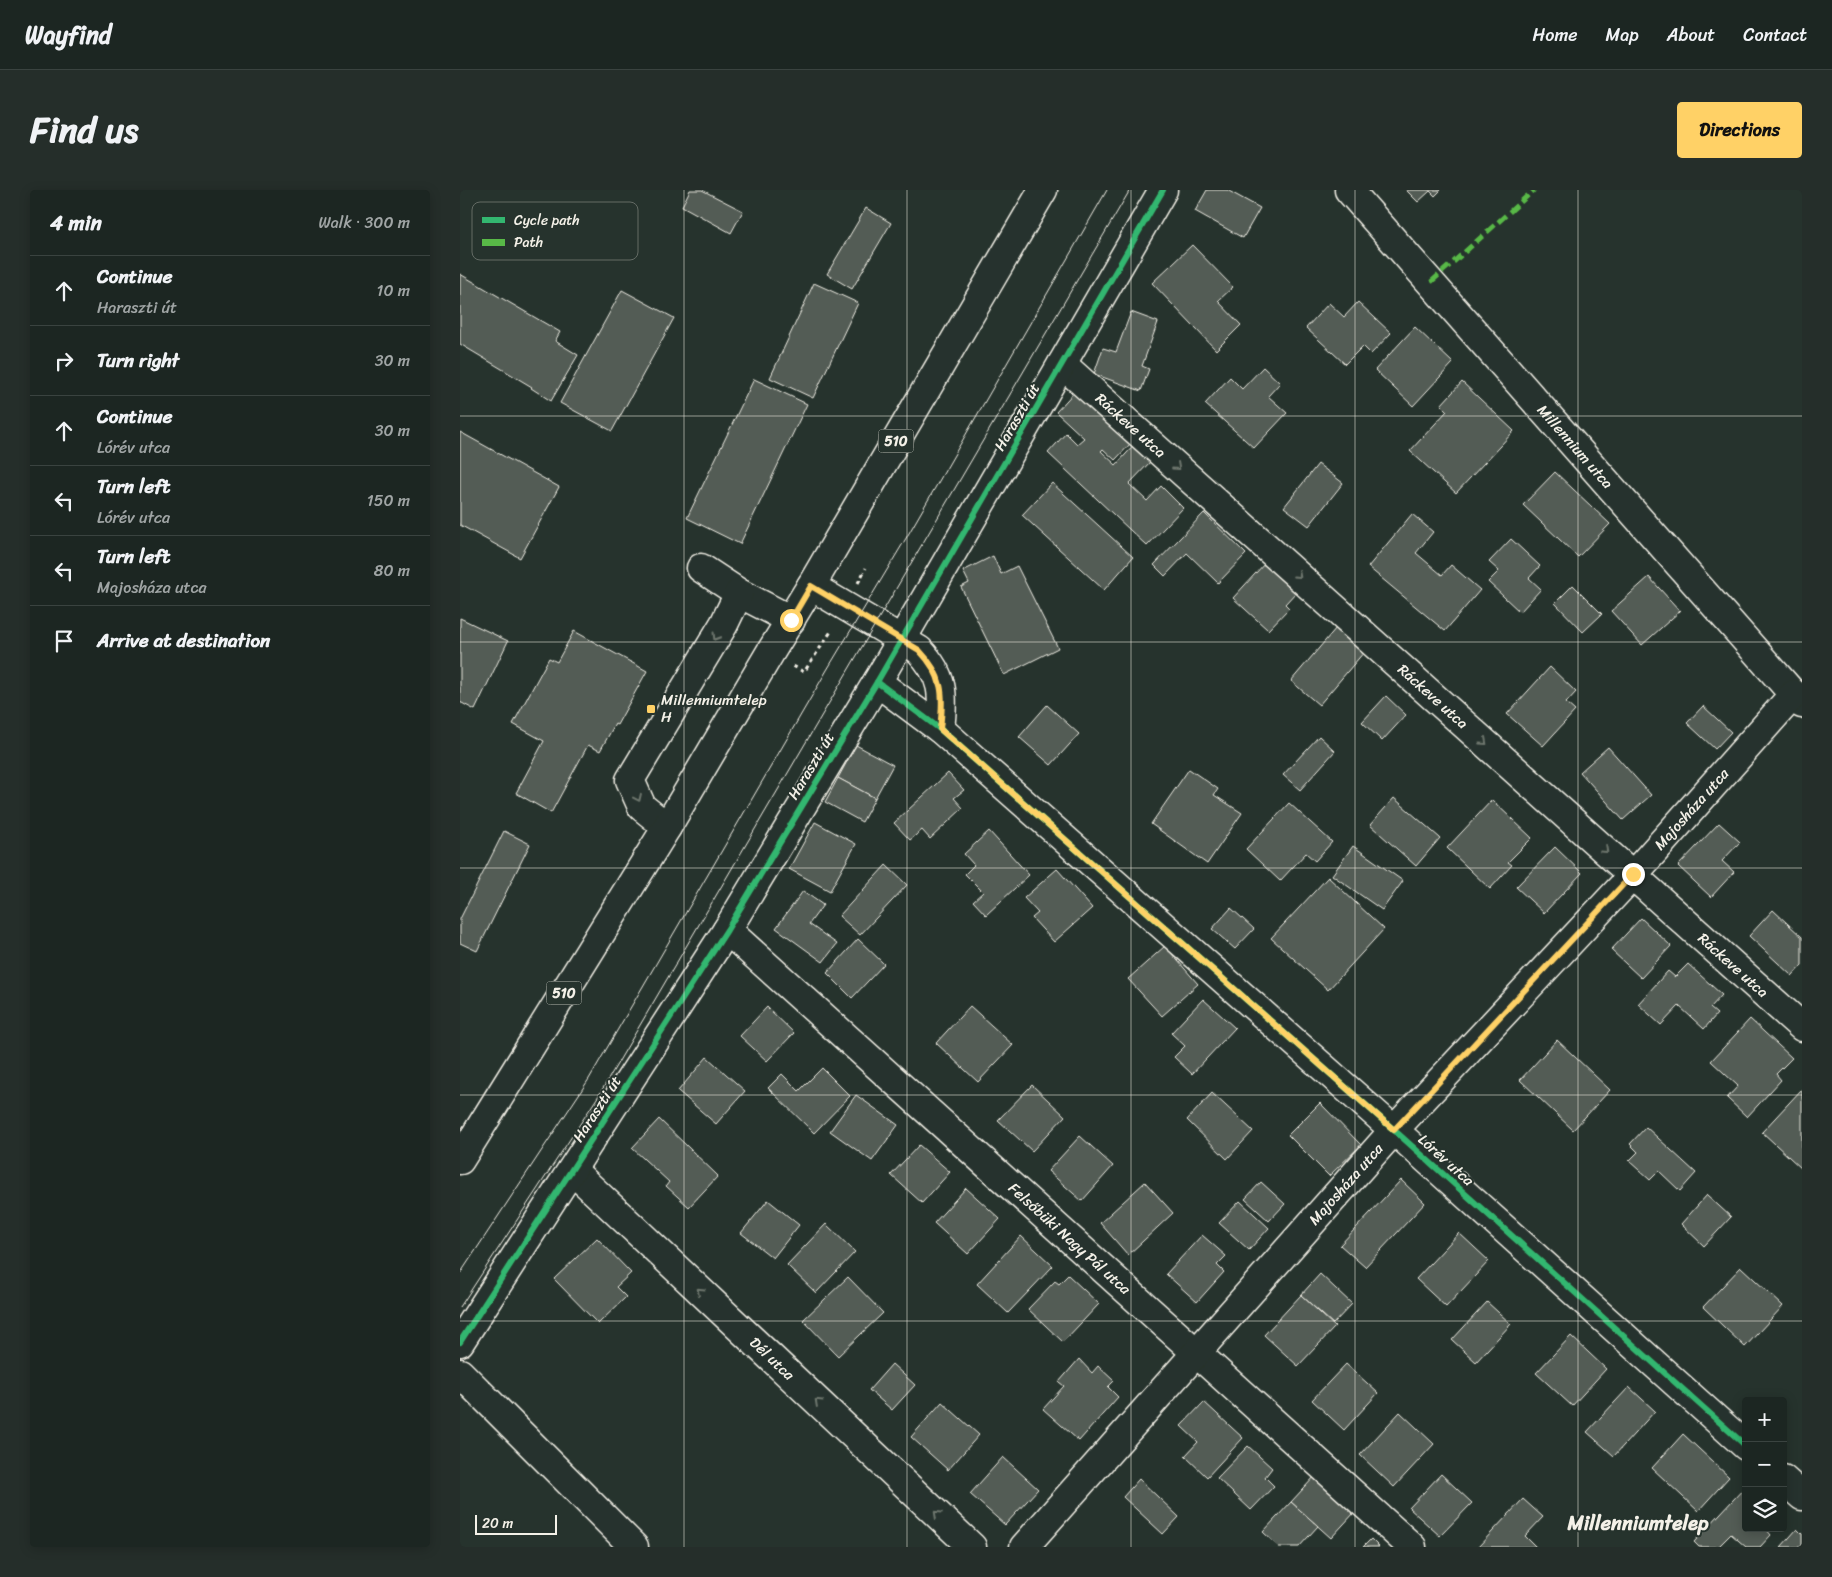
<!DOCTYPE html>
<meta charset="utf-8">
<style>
body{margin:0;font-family:Sriracha,sans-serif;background:#252e2a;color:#f1f3f6}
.controls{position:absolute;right:15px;bottom:15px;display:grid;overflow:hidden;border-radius:5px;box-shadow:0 2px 12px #0003}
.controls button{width:45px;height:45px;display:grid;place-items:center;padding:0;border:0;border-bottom:1px solid #3a4340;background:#1c2622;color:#f1f3f6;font:25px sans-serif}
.scale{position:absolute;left:15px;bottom:12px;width:82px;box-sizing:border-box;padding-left:5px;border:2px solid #f4f1e8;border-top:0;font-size:14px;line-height:18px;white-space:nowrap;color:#f4f1e8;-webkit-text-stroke:4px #26332d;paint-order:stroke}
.stop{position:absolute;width:15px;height:15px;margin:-11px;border:4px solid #ffd166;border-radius:50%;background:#fff}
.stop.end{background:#ffd166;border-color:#fff;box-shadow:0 1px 5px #0008}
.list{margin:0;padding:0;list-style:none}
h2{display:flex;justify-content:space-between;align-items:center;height:65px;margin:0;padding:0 20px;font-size:21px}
h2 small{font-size:16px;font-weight:400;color:#a0a5a5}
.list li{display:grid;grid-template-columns:32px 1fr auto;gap:15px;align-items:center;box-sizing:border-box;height:70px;padding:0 20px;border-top:1px solid #3a4340}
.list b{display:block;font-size:19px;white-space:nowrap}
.list p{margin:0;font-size:16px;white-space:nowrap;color:#a0a5a5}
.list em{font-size:16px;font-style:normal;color:#a0a5a5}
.icon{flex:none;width:28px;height:28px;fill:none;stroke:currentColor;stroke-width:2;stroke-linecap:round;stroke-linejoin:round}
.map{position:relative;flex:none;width:1342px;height:1357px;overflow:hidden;border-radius:5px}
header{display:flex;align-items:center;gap:30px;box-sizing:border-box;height:70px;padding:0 25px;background:#1c2622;border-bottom:1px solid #3a4340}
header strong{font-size:24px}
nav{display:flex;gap:28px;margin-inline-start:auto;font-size:18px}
.intro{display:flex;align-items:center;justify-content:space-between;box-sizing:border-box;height:120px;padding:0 30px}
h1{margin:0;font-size:35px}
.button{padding:12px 22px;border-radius:5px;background:#ffd166;color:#111;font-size:18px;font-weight:700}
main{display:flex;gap:30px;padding:0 30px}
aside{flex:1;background:#1c2622;border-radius:5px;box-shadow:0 2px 12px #0003}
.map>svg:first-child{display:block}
.building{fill:#525c55;stroke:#f4f1e8}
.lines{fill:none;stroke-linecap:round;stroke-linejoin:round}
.minor-casing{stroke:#f4f1e8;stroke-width:31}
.major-casing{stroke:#f4f1e8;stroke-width:31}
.path{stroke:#f4f1e8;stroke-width:3;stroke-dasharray:4 4;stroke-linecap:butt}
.minor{stroke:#26332d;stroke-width:28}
.major{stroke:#26332d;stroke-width:28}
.tram{stroke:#f4f1e8;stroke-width:1}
.quiet{stroke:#58b947;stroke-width:5;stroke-dasharray:10 5;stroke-linecap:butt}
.cycleway-casing{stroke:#26332d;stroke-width:9}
.cycleway{stroke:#33b770;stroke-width:6}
.oneway{stroke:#6e766e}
.route{stroke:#ffd166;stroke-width:6}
.grid{fill:none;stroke:#f4f1e8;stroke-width:1;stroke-opacity:0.55}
.poi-dot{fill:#ffd166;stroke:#26332d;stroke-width:2}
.labels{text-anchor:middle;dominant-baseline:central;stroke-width:4;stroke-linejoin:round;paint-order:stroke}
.shield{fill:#26332d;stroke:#b6b8b0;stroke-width:1}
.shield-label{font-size:14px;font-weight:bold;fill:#f4f1e8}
.street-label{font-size:15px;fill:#f4f1e8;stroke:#26332d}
.poi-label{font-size:15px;fill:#f4f1e8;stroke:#26332d;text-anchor:start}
.district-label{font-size:20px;font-weight:bold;fill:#f4f1e8;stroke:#26332d}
.key{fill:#26332d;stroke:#646c65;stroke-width:1}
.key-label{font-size:14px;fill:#f4f1e8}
</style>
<header>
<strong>Wayfind</strong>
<nav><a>Home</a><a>Map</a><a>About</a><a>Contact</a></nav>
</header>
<div class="intro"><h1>Find us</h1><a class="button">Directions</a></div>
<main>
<aside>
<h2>4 min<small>Walk · 300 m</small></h2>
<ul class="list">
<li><svg class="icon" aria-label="ahead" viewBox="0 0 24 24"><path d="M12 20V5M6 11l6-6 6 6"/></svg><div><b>Continue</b><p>Haraszti út</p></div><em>10 m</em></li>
<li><svg class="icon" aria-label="right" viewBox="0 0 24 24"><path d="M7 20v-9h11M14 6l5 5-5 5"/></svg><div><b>Turn right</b></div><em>30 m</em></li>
<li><svg class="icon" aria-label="ahead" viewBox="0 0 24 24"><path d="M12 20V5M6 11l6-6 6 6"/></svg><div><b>Continue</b><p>Lórév utca</p></div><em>30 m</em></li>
<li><svg class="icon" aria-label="left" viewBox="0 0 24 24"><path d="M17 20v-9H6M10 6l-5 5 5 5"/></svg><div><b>Turn left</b><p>Lórév utca</p></div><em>150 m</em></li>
<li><svg class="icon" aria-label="left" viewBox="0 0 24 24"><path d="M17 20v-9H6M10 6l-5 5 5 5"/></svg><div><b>Turn left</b><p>Majosháza utca</p></div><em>80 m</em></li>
<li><svg class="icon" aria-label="arrive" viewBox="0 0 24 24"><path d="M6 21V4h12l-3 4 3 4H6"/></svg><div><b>Arrive at destination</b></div></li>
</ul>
</aside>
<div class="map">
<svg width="1342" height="1357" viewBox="0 0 1342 1357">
<rect width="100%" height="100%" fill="#26332d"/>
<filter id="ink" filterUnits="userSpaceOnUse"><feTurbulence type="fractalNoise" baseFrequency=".02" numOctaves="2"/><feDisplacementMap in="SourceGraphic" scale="10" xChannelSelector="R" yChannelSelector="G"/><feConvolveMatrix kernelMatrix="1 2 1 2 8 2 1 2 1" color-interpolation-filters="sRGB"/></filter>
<g filter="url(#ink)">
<g class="building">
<path d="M 230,0 L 242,0 L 283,21 L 271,43 L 222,16 Z"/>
<path d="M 747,0 L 767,0 L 800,18 L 783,48 L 735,21 Z"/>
<path d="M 946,0 L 981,0 L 975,6 L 970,1 L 958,12 Z"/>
<path d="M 406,18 L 431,33 L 392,99 L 367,84 Z"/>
<path d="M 732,55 L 773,97 L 758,111 L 781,135 L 756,160 L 692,93 Z"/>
<path d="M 0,84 L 100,142 L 95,151 L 118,165 L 91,211 L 71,198 L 72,197 L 0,154 Z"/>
<path d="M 354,93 L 398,113 L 353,208 L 310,188 Z"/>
<path d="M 162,100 L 214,128 L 152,241 L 100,213 Z"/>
<path d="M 898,112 L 931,143 L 911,164 L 903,156 L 885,174 L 846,138 L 869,113 L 884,127 Z"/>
<path d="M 671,122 L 698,132 L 682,176 L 689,179 L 681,201 L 634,184 L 643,158 L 656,162 Z"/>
<path d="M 955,137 L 993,173 L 953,216 L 915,180 Z"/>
<path d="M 803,177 L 820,193 L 808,206 L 827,223 L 794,258 L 745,214 L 770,187 L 782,199 Z"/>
<path d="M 294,189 L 347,214 L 280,354 L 227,328 Z"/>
<path d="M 1002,192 L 1054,241 L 996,303 L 950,261 L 987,221 L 981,215 Z"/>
<path d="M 617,199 L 673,251 L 655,270 L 643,259 L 641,261 L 656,275 L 676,253 L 693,269 L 669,294 L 687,311 L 701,296 L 723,318 L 687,356 L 588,263 L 606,243 L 617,254 L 624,248 L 596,222 Z"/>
<path d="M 0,242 L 99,297 L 60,368 L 0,335 Z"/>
<path d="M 858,274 L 883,293 L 849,336 L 824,317 Z"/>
<path d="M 1095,282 L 1150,334 L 1118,367 L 1063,315 Z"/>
<path d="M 592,293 L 673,367 L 644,400 L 562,325 Z"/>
<path d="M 744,323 L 786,364 L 758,393 L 727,363 L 705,386 L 694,375 Z"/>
<path d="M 952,324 L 973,342 L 956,363 L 982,385 L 991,375 L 1020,400 L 985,441 L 908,377 Z"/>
<path d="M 1051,349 L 1080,376 L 1069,388 L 1081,399 L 1060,422 L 1028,392 L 1039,381 L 1029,372 Z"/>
<path d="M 533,366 L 541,384 L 557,376 L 598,458 L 544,485 L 501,397 L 509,393 L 503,381 Z"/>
<path d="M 806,372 L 837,401 L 825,414 L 829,418 L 808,440 L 773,408 Z"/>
<path d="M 1189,387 L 1220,421 L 1182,455 L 1151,421 Z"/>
<path d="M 1113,395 L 1142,424 L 1123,442 L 1095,413 Z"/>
<path d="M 0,428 L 48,451 L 15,520 L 0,512 Z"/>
<path d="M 882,431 L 910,455 L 859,515 L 831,491 Z"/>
<path d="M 114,441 L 187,481 L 157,535 L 155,534 L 140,561 L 128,555 L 91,623 L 56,603 L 84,551 L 53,534 L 89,468 L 97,472 Z"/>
<path d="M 1090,477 L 1116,502 L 1106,513 L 1115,521 L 1083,556 L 1047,524 Z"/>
<path d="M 926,506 L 946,525 L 922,551 L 902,532 Z"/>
<path d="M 587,515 L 619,544 L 591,575 L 559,547 Z"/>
<path d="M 1243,516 L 1271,542 L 1255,559 L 1227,533 Z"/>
<path d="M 859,546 L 875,561 L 840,600 L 823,585 Z"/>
<path d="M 396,555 L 433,575 L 415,608 L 378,588 Z"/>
<path d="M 1148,557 L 1191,605 L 1163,630 L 1120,582 Z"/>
<path d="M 729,579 L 758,599 L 754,605 L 782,623 L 747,674 L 691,634 Z"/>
<path d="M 488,583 L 504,600 L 494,608 L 503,618 L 470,649 L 462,640 L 450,650 L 434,633 Z"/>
<path d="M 378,588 L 415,608 L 402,632 L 365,612 Z"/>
<path d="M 934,608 L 980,648 L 956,676 L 910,635 Z"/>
<path d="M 1032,610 L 1072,648 L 1048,672 L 1052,675 L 1030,699 L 987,658 Z"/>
<path d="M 829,613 L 872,652 L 855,671 L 846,663 L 820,691 L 786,659 Z"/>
<path d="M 355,632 L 396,654 L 370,701 L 329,679 Z"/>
<path d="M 1259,633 L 1280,652 L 1262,671 L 1274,682 L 1251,707 L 1218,676 Z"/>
<path d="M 44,641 L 70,654 L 17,761 L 0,753 L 0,729 Z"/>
<path d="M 529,641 L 569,685 L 526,725 L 513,711 L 523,702 L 505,684 L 514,675 L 504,664 Z"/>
<path d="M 893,656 L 943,691 L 922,720 L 872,685 Z"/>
<path d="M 1095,657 L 1122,683 L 1084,723 L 1056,697 Z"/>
<path d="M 426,675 L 447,695 L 400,745 L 379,726 Z"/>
<path d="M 597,679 L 632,718 L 594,752 L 572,728 L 578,723 L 564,708 Z"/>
<path d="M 868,687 L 924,739 L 868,800 L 811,748 Z"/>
<path d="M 343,701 L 363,715 L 349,734 L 377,754 L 363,772 L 316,738 Z"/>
<path d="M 771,718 L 794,739 L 775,759 L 752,739 Z"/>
<path d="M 1313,720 L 1342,747 L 1342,775 L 1332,786 L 1289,746 Z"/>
<path d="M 1181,728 L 1211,756 L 1181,788 L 1151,760 Z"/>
<path d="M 398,749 L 424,774 L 392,808 L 367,783 Z"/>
<path d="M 705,756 L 738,794 L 702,826 L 668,789 Z"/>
<path d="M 1228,774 L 1262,805 L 1250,818 L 1257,824 L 1244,839 L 1219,816 L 1201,835 L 1178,814 L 1208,781 L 1215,787 Z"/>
<path d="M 743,809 L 775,838 L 732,884 L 714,867 L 725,856 L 711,843 Z"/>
<path d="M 510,816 L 553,855 L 518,892 L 476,853 Z"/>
<path d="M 307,817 L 334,843 L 307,871 L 280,846 Z"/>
<path d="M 1290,829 L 1332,868 L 1316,884 L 1321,890 L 1287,927 L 1267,908 L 1278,896 L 1251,871 Z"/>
<path d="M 1097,850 L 1150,900 L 1113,940 L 1060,890 Z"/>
<path d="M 247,867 L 285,901 L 256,934 L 218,901 Z"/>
<path d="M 362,878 L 390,906 L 354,943 L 308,898 L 322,884 L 339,901 Z"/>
<path d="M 572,895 L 605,926 L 572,961 L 538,930 Z"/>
<path d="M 1342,899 L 1342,979 L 1302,942 Z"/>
<path d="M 752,903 L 793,941 L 767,969 L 727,930 Z"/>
<path d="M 396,905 L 438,935 L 412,971 L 370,941 Z"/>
<path d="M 860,913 L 901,955 L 869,986 L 828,945 Z"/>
<path d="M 199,929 L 258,986 L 229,1017 L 206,996 L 209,992 L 172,958 Z"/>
<path d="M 1186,937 L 1236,983 L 1220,1001 L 1199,981 L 1190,990 L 1169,971 L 1178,962 L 1170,954 Z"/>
<path d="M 620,946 L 653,976 L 622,1011 L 588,981 Z"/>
<path d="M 459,955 L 490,982 L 462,1013 L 431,985 Z"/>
<path d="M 941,990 L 965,1013 L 905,1077 L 880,1055 Z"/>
<path d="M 685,992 L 713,1023 L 668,1065 L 640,1033 Z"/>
<path d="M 801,992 L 825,1014 L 809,1031 L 785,1009 Z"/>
<path d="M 506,998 L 540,1029 L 508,1064 L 474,1033 Z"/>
<path d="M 1247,1005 L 1271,1027 L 1244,1056 L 1221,1034 Z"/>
<path d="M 308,1010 L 339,1035 L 313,1068 L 281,1043 Z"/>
<path d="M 780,1011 L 809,1038 L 789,1060 L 759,1033 Z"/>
<path d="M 366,1034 L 395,1062 L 356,1103 L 327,1075 Z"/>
<path d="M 999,1043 L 1029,1071 L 986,1117 L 956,1089 Z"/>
<path d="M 742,1045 L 766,1066 L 757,1075 L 764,1082 L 737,1112 L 706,1084 Z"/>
<path d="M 561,1046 L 593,1076 L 548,1123 L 517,1094 Z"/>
<path d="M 137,1048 L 171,1083 L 156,1097 L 166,1107 L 138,1134 L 94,1089 Z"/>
<path d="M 1281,1077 L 1323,1116 L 1285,1157 L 1243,1117 Z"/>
<path d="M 860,1084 L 892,1114 L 873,1134 L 841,1105 Z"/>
<path d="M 608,1085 L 639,1114 L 603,1152 L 568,1119 L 595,1091 L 599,1094 Z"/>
<path d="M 388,1087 L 423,1123 L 378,1166 L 343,1130 Z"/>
<path d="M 841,1105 L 875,1137 L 838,1176 L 804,1145 Z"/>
<path d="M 1027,1112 L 1051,1134 L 1016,1172 L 992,1150 Z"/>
<path d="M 1111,1146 L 1146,1179 L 1112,1216 L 1076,1183 Z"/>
<path d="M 619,1169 L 632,1183 L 638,1176 L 654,1191 L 648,1197 L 658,1207 L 619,1251 L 583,1219 L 604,1196 L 599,1192 Z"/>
<path d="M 432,1174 L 455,1195 L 432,1220 L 409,1200 Z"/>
<path d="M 886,1174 L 918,1203 L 884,1240 L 852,1210 Z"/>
<path d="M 1169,1197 L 1195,1221 L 1154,1266 L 1127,1242 Z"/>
<path d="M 482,1212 L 519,1245 L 488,1280 L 451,1247 Z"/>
<path d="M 744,1212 L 783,1248 L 747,1287 L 725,1266 L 738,1252 L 721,1236 Z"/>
<path d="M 940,1222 L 974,1254 L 934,1297 L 900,1265 Z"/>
<path d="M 1223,1244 L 1269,1287 L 1238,1321 L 1192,1278 Z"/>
<path d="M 788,1256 L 812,1278 L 805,1287 L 814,1296 L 791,1320 L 757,1288 Z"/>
<path d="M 543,1267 L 578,1299 L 545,1335 L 510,1304 Z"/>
<path d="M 981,1284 L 1012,1313 L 980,1346 L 949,1318 Z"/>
<path d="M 856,1285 L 895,1322 L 871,1348 L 831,1312 Z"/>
<path d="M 679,1289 L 719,1327 L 703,1344 L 663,1307 Z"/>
<path d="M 1286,1296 L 1286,1338 L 1307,1338 L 1306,1339 L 1311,1345 L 1300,1357 L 1286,1357 L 1271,1344 L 1258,1357 L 1239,1357 L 1234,1352 Z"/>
<path d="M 1063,1309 L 1083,1327 L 1065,1346 L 1076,1357 L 1018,1357 Z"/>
<path d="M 831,1312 L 858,1336 L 839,1357 L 819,1357 L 803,1342 Z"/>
<path d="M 1337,1339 L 1342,1344 L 1342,1357 L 1321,1357 Z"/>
<path d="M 911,1349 L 919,1357 L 903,1357 Z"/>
</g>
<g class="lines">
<g class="minor-casing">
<g id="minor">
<path id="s1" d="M 889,0 L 1342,514"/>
<path id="s2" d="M 602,174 L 1342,837"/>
<path d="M 241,378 L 279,403 L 331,430"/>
<path d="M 351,396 L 459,460 C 484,486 484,505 480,539"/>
<path d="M 417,492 L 480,539 L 934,940 L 1286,1256"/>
<path d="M 207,637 L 182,617 L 170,590 L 264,434 L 279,403"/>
<path id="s3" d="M 267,740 L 952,1357"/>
<path id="s4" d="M 112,980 L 512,1357"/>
<path d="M 0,1152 L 267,740 L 417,492 L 703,0"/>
<path d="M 0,1183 L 174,1357"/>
<path d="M 1323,1289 L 1342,1306"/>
<path id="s5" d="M 564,1357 L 934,940 L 1173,685 L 1334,504"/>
</g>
</g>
<g class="major-casing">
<path id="major" d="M 0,970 L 207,637 L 310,463 L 351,396 L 583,0"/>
</g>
<g class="path">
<path d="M 398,393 L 406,378"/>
<path d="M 333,476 L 344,482 L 372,440"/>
</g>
<use href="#minor" class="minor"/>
<use href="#major" class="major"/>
<g class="tram">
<path d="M 0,1084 L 129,889 L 367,480 L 445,350 L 647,0"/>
<path d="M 0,1117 L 139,905 L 670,0"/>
</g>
<path class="quiet" d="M 971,92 L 1074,0"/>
<g class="cycleway-casing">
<g id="cycleway">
<path d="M 417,492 L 480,539 L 934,940 L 1286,1256"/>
<path d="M 0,1152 L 267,740 L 417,492 L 703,0"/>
</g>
</g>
<use href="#cycleway" class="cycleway"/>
</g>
<defs><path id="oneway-chevron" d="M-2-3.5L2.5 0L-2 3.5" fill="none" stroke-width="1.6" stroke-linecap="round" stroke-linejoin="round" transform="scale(1.25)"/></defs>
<g class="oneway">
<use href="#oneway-chevron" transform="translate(717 277) rotate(42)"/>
<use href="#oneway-chevron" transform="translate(838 385) rotate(42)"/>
<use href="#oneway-chevron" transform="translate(256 447) rotate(121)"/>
<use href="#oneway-chevron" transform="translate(1024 552) rotate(42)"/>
<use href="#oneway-chevron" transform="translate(178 608) rotate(65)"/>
<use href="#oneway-chevron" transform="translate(1145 660) rotate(42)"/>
<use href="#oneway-chevron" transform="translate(240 1101) rotate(-137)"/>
<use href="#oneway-chevron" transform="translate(358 1212) rotate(-137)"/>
<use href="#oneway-chevron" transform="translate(477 1324) rotate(-137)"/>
</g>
</g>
<g class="lines" filter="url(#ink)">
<path class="route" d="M 331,430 L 351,396 L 459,460 C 484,486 484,505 480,539 L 934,940 L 1173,684"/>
</g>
<path class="grid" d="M 224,0 L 224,1357M 447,0 L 447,1357M 671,0 L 671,1357M 895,0 L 895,1357M 1118,0 L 1118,1357M 0,226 L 1342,226M 0,452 L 1342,452M 0,678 L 1342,678M 0,905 L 1342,905M 0,1131 L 1342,1131"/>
<rect class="poi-dot" x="186" y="514" width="10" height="10" rx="2.5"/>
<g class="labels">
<g class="shield">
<rect x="418.5" y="239.5" width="35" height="23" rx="4"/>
<rect x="86.5" y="791.5" width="35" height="23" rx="4"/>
</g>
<g class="shield-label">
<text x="436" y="251">510</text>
<text x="104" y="803">510</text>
</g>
<g class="street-label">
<text transform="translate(557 227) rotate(-60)">Haraszti út</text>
<text stroke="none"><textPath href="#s2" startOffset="92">Ráckeve utca</textPath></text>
<text stroke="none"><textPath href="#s1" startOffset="342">Millennium utca</textPath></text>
<text stroke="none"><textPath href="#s2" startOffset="498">Ráckeve utca</textPath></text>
<text transform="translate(351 576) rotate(-59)">Haraszti út</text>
<text stroke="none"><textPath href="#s5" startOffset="995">Majosháza utca</textPath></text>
<text stroke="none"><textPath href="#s2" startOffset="901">Ráckeve utca</textPath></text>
<text transform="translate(137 919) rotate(-57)">Haraszti út</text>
<text transform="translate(986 970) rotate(42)">Lórév utca</text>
<text stroke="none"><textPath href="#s5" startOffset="485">Majosháza utca</textPath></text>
<text stroke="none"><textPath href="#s3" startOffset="461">Felsőbüki Nagy Pál utca</textPath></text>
<text stroke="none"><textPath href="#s4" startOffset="275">Dél utca</textPath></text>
</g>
<g class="poi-label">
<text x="201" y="510">Millenniumtelep<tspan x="201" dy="17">H</tspan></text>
</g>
<g class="district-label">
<text x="1178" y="1333">Millenniumtelep</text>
</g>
</g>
<rect x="12" y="12" width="166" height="58" rx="8" class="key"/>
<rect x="22" y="27" width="23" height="6" fill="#33b770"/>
<rect x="22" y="49" width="23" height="7" fill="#58b947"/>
<g class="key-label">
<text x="54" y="35">Cycle path</text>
<text x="54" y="57">Path</text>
</g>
</svg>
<div class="controls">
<button>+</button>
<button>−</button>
<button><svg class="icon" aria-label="layers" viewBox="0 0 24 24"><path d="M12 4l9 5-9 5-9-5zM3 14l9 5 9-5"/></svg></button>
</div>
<div class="scale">20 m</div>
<div class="stop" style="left:331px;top:430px"></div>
<div class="stop end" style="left:1173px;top:684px"></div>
</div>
</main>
